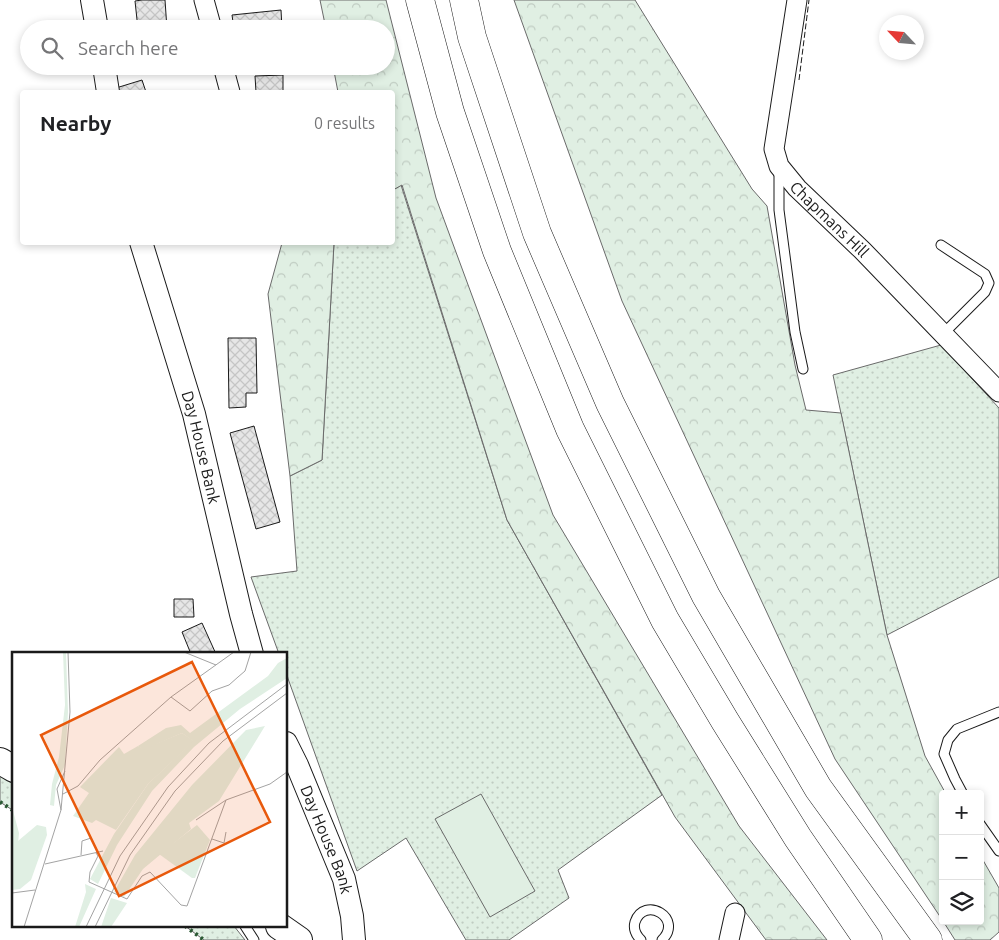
<!DOCTYPE html>
<meta charset="utf-8">
<style>
body{margin:0;font-family:Ubuntu,sans-serif;background:#f6f6f6;color:#202124}
.controls{position:absolute;right:15px;bottom:15px;display:grid;overflow:hidden;border-radius:5px;box-shadow:0 2px 8px #0003}
.controls button{width:45px;height:45px;display:grid;place-items:center;padding:0;border:0;border-bottom:1px solid #e0e0e0;background:#fff;color:#202124;font:25px sans-serif}
.compass{position:absolute;left:879px;top:15px;width:45px;height:45px;border-radius:50%;background:#fff;box-shadow:0 2px 8px #0003;rotate:296deg}
.list{margin:0;padding:0;list-style:none}
h2{display:flex;justify-content:space-between;align-items:center;height:65px;margin:0;padding:0 20px;font-size:21px}
h2 small{font-size:16px;font-weight:400;color:#757577}
.icon{flex:none;width:28px;height:28px;fill:none;stroke:currentColor;stroke-width:2;stroke-linecap:round;stroke-linejoin:round}
.map{position:relative;flex:none;width:999px;height:940px;overflow:hidden}
.search{position:absolute;background:#fff;box-shadow:0 2px 8px #0003;left:20px;top:20px;width:375px;height:55px;display:flex;align-items:center;gap:12px;box-sizing:border-box;padding:0 18px;border-radius:28px;color:#757577;font-size:19px}
.panel{position:absolute;background:#fff;box-shadow:0 2px 8px #0003;left:20px;top:90px;width:375px;height:155px;border-radius:5px}
.map>svg:first-child{display:block}
.grass{fill:url(#grass-dots);stroke:#6a6a6a}
.forest{fill:url(#forest-crowns);stroke:#6a6a6a}
.park{fill:#e0efe3;stroke:#6a6a6a}
.building{fill:url(#building-cross-hatch);stroke:#1a1a1a}
.lines{fill:none;stroke-linecap:round;stroke-linejoin:round}
.service-casing{stroke:#1a1a1a;stroke-width:11}
.minor-casing{stroke:#1a1a1a;stroke-width:21}
.tertiary-casing{stroke:#1a1a1a;stroke-width:24}
.secondary-casing{stroke:#1a1a1a;stroke-width:28}
.motorway-casing{stroke:#1a1a1a;stroke-width:29}
.service{stroke:#fff;stroke-width:9}
.minor{stroke:#fff;stroke-width:19}
.tertiary{stroke:#fff;stroke-width:22}
.secondary{stroke:#fff;stroke-width:26}
.motorway{stroke:#fff;stroke-width:28}
.hedge{stroke:#2b5a34;stroke-width:4;stroke-dasharray:2.5 4;stroke-linecap:butt}
.fence{stroke:#1a1a1a;stroke-width:1;stroke-dasharray:6 2.5;stroke-linecap:butt}
.labels{text-anchor:middle;dominant-baseline:central;stroke-width:4;stroke-linejoin:round;paint-order:stroke}
.street-label{font-size:16px;fill:#1a1a1a;stroke:#fff}
.inset-road{fill:none;stroke:#a3a3a3;stroke-width:1}
.view{fill:#e8590c;fill-opacity:0.15;stroke:#e8590c;stroke-width:2.5}
.inset-edge{fill:none;stroke:#1a1a1a;stroke-width:2.5}
</style>
<div class="map">
<svg width="999" height="940" viewBox="0 0 999 940">
<defs>
<pattern id="grass-dots" width="8" height="8" patternUnits="userSpaceOnUse" patternTransform="scale(1.25)"><rect width="8" height="8" fill="#e0efe3"/><path d="M2 2h.1M6 6h.1" fill="none" stroke="#c0ccc2" stroke-width="1.8" stroke-linecap="round"/></pattern>
<pattern id="forest-crowns" width="20" height="18" patternUnits="userSpaceOnUse" patternTransform="scale(1.25)"><rect width="20" height="18" fill="#e0efe3"/><path d="M2 6a3 3 0 1 1 6 0M12 15a3 3 0 1 1 6 0" fill="none" stroke="#c0ccc2"/></pattern>
<pattern id="building-cross-hatch" width="8" height="8" patternUnits="userSpaceOnUse" patternTransform="scale(1.25)"><rect width="8" height="8" fill="#e6e6e6"/><path d="M0 0l8 8M0 8l8-8" fill="none" stroke="#c5c5c5"/></pattern>
</defs>
<rect width="100%" height="100%" fill="#fff"/>
<g class="grass">
<path d="M 401,185 L 507,520 L 662,795 L 558,870 L 569,898 L 509,940 L 466,940 L 406,838 L 357,871 L 286,673 L 286,654 L 279,654 L 251,577 L 297,571 L 290,476 L 322,460 L 334,243 L 392,242 L 393,190 Z"/>
<path d="M 941,345 L 999,408 L 999,577 L 887,635 L 833,375 Z"/>
<path d="M 0,775 L 14,782 L 14,811 L 0,802 Z"/>
<path d="M 185,926 L 234,926 L 245,940 L 204,940 Z"/>
</g>
<g class="forest">
<path d="M 320,0 L 386,0 L 436,198 L 553,515 L 739,826 L 827,940 L 766,940 L 675,817 L 507,520 L 402,185 L 393,190 L 392,92 L 338,92 L 333,66 L 386,66 L 386,29 L 326,29 Z"/>
<path d="M 514,0 L 635,0 L 752,189 L 767,206 L 795,365 L 806,410 L 841,413 L 887,635 L 925,756 L 946,794 L 943,794 L 943,921 L 835,759 L 622,301 Z"/>
<path d="M 282,243 L 334,243 L 322,460 L 290,476 L 268,294 Z"/>
<path d="M 980,855 L 999,888 L 999,932 L 990,940 L 955,940 L 943,921 L 980,921 Z"/>
</g>
<path class="park" d="M 481,794 L 535,891 L 490,917 L 435,819 Z"/>
<g class="building">
<path d="M 142,0 L 165,0 L 167,29 L 138,29 L 135,1 Z"/>
<path d="M 281,10 L 282,29 L 234,29 L 232,15 Z"/>
<path d="M 283,75 L 283,92 L 256,92 L 255,76 Z"/>
<path d="M 142,80 L 146,92 L 118,92 L 116,88 Z"/>
<path d="M 228,338 L 256,338 L 257,393 L 246,393 L 246,407 L 229,408 Z"/>
<path d="M 254,426 L 280,522 L 256,529 L 230,433 Z"/>
<path d="M 174,599 L 193,599 L 194,617 L 174,617 Z"/>
<path d="M 202,623 L 216,654 L 191,654 L 182,632 Z"/>
</g>
<g class="lines">
<g class="service-casing">
<g id="service">
<path d="M 779,169 L 779,210 L 795,332 L 803,369"/>
<path d="M 941,245 L 985,274 L 989,283 L 985,292 L 943,334"/>
<path d="M 963,794 L 955,779 L 944,754 L 948,740 L 957,729 L 999,712"/>
<path d="M 980,824 L 999,851"/>
<path d="M 245,926 L 254,940"/>
<path d="M 641,940 C 636,935 633,929 635,922 C 644,895 684,918 662,940"/>
</g>
</g>
<g class="minor-casing">
<g id="minor">
<path d="M 204,0 L 212,29"/>
<path id="s1" d="M 797,0 L 774,149 L 779,166 L 797,188 L 862,250 L 999,392"/>
<path d="M 223,66 L 230,92"/>
<path d="M 729,940 L 735,913"/>
</g>
</g>
<g class="tertiary-casing">
<g id="tertiary">
<path d="M 92,0 L 97,29"/>
<path d="M 104,66 L 108,92"/>
<path id="s2" d="M 141,242 L 194,414 L 241,614 L 252,654"/>
<path id="s3" d="M 286,743 L 297,765 L 344,879 L 352,916 L 354,940"/>
</g>
</g>
<g class="secondary-casing">
<g id="secondary">
<path d="M 0,761 L 14,769"/>
<path d="M 279,926 L 299,940"/>
</g>
</g>
<g class="motorway-casing">
<g id="motorway">
<path d="M 420,0 L 450,112 L 497,251 L 570,429 L 665,620 L 725,721 L 798,838 L 868,940"/>
<path d="M 464,0 L 472,37 L 537,233 L 610,403 L 706,596 L 818,788 L 928,940"/>
</g>
</g>
<use href="#service" class="service"/>
<use href="#minor" class="minor"/>
<use href="#tertiary" class="tertiary"/>
<use href="#secondary" class="secondary"/>
<use href="#motorway" class="motorway"/>
<g class="hedge">
<path d="M 0,802 L 14,811"/>
<path d="M 185,926 L 204,940"/>
</g>
<path class="fence" d="M 799,80 L 809,0"/>
</g>
<g class="labels">
<g class="street-label">
<text stroke="none"><textPath href="#s1" startOffset="242">Chapmans Hill</textPath></text>
<text stroke="none"><textPath href="#s2" startOffset="214">Day House Bank</textPath></text>
<text stroke="none"><textPath href="#s3" startOffset="105">Day House Bank</textPath></text>
</g>
</g>
<g transform="translate(12 652)">
<rect width="275" height="275" fill="#fff"/>
<path d="M 51,0 L 54,0 L 56,60 L 53,113 L 44,133 L 42,154 L 38,153 L 40,132 L 47,105 L 53,53 ZM 170,81 L 182,89 L 136,132 L 104,178 L 84,168 L 80,171 L 61,164 L 77,141 L 68,135 L 107,95 L 112,102 L 126,94 L 131,97 ZM 25,173 L 34,175 L 35,183 L 19,228 L 8,237 L 0,238 L 0,194 ZM 185,173 L 198,188 L 183,226 L 180,226 L 147,202 Z" fill="#e0efe3"/>
<path d="M 275,6 L 275,26 L 228,57 L 182,95 L 140,139 L 105,193 L 86,232 L 78,227 L 102,182 L 136,132 L 181,89 L 170,81 L 131,98 L 126,94 L 154,76 L 169,73 L 178,81 L 256,24 L 266,11 ZM 253,74 L 207,149 L 177,171 L 179,177 L 131,217 L 112,245 L 102,240 L 123,203 L 180,133 L 234,78 ZM 0,155 L 7,181 L 6,192 L 0,194 ZM 73,232 L 84,237 L 67,275 L 63,275 L 74,240 ZM 99,246 L 115,251 L 99,275 L 89,275 Z" fill="#e0efe3"/>
<path d="M 83,144 L 90,149 L 79,165 L 71,160 Z" fill="#e0efe3"/>
<path class="inset-road" d="M 172,0 L 204,13M 159,45 L 178,59 L 200,39 L 217,33 L 226,25 L 233,19 L 239,0M 51,142 L 66,134 L 88,108 L 159,45 L 222,0M 49,158 L 45,137 L 53,119M 184,168 L 214,148M 200,187 L 212,191 L 214,180M 84,201 L 86,204 L 78,220 L 77,230 L 115,247 L 130,224 L 138,220 L 169,253 L 175,254 L 214,148 L 258,132 L 275,120M 69,203 L 70,189 L 79,186M 33,212 L 91,199M 0,241 L 23,238M 12,275 L 49,158 L 58,60 L 56,0M 74,275 L 108,204 L 156,135 L 197,91 L 275,32M 83,275 L 118,203 L 163,139 L 211,89 L 275,41"/>
<path class="view" d="M 180,10 L 258,170 L 107,244 L 29,83 Z"/>
<rect width="275" height="275" class="inset-edge"/>
</g>
</svg>
<div class="controls">
<button>+</button>
<button>−</button>
<button><svg class="icon" aria-label="layers" viewBox="0 0 24 24"><path d="M12 4l9 5-9 5-9-5zM3 14l9 5 9-5"/></svg></button>
</div>
<svg class="compass" viewBox="-18 -18 36 36"><path d="M0-13l5 13h-10z" fill="#e53935"/><path d="M0 13l5-13h-10z" fill="#757577"/></svg>
<div class="search"><svg class="icon" aria-label="search" viewBox="0 0 24 24"><circle cx="10" cy="10" r="6"/><path d="M15 15l6 6"/></svg>Search here</div>
<section class="panel">
<h2>Nearby<small>0 results</small></h2>
<ul class="list">
</ul>
</section>
</div>
